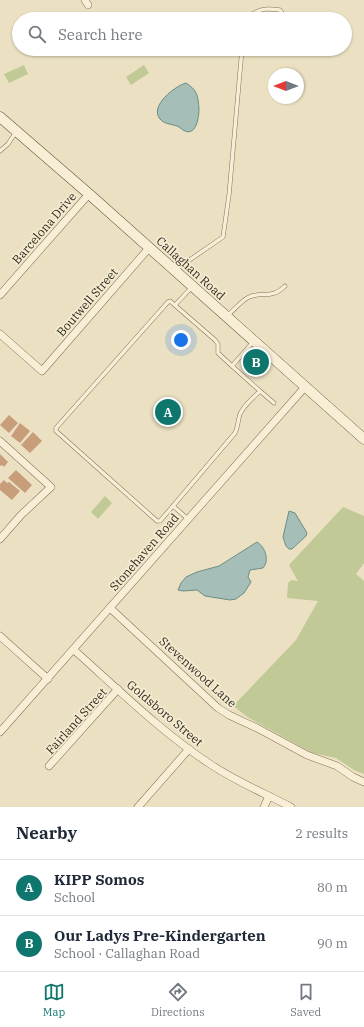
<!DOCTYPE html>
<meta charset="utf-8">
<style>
body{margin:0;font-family:"IBM Plex Serif",serif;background:#f2f2f3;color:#1f2937}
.compass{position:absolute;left:268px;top:68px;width:36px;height:36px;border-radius:50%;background:#fff;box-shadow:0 1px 3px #0004;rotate:270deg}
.you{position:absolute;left:181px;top:340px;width:14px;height:14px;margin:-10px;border:3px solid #fff;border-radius:50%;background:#1a73e8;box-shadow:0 0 0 6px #1a73e833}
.badge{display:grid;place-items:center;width:26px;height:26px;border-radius:50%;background:#0f766e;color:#fff;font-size:13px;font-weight:700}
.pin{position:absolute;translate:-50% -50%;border:2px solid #fff;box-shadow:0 1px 4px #0006}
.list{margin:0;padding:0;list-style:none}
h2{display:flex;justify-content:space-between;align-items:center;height:52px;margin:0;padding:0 16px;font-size:17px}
h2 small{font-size:13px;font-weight:400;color:#747a83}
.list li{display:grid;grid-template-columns:26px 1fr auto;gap:12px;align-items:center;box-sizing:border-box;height:56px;padding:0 16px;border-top:1px solid #e0e1e3}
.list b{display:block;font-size:15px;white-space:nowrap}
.list p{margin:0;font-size:13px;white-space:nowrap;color:#747a83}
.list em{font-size:13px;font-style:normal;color:#747a83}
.icon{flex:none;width:22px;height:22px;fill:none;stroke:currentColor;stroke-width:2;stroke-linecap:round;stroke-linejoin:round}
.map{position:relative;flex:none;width:364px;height:807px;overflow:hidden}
.search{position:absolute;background:#fff;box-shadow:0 1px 3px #0004;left:12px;right:12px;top:12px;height:44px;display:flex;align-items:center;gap:10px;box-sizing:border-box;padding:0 14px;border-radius:22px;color:#747a83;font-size:15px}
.sheet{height:164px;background:#fff}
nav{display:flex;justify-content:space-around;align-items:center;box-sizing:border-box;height:56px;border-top:1px solid #e0e1e3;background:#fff;font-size:11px;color:#747a83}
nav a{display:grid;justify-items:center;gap:2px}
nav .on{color:#0f766e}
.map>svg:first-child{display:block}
.green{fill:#c1c997}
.water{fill:#a5beb8;stroke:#6c8c85}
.building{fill:#c89d7a}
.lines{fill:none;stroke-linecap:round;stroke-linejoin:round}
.service-casing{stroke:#84725b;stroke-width:4.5}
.minor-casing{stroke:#84725b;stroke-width:8}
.secondary-casing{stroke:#66533e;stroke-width:11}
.service{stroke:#f7eed5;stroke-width:3.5}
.minor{stroke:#f7eed5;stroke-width:7}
.secondary{stroke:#f7eed5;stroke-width:10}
.labels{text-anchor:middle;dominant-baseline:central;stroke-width:3.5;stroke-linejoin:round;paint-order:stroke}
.street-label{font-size:12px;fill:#352a1e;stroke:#f3ebd2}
</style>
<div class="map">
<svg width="364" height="807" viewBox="0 0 364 807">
<rect width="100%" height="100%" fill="#ebe1c2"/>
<g class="green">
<path d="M 24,65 L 28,74 L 9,83 L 4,74 Z"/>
<path d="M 144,65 L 149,73 L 131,85 L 126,77 Z"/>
<path d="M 105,496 L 112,503 L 98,519 L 91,512 Z"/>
<path d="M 343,507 L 364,516 L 364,563 L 356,574 L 364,581 L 364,774 L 354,770 L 336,758 L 312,753 L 249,718 L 233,706 L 296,640 L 318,601 L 287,598 L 288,583 L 291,580 L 298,581 L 289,565 Z"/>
</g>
<g class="water">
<path d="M 186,83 C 197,90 198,95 199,109 C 199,115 197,136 185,131 C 182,130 180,127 177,126 C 171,124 164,124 160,119 C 149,106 175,86 186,83 Z"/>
<path d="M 289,511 L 295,513 L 307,533 L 306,536 L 292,549 L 289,549 L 286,546 L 283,537 Z"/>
<path d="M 257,542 C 265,547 270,560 263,568 L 250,570 L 248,577 L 251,582 L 244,593 L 236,599 L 230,600 L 205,596 L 197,590 L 183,591 L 178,590 L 181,583 L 186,577 L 197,572 L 219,566 Z"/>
</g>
<g class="building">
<path d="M 9,415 L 18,423 L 9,433 L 0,425 Z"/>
<path d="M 20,423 L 30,431 L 20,443 L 11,436 Z"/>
<path d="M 33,432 L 42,441 L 30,453 L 21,445 Z"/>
<path d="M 0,454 L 8,462 L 4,467 L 2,465 L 0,466 Z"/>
<path d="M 16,470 L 32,485 L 25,493 L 8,478 Z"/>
<path d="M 4,480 L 7,483 L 9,482 L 20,491 L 12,500 L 0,490 L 0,484 Z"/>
</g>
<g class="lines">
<g class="service-casing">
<g id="service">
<path d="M 248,19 L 248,17 C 260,8 266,8 280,10 L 285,17 L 284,19"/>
<path d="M 0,151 L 8,144 L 16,132"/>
<path d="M 175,270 L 223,237 L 229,195 L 242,49"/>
<path d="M 175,305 L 192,287"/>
<path d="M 227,316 C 234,310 242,300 249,297 C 263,291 271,300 285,286"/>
<path d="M 260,391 L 274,403"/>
<path d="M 173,506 L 160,521 L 157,521 L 56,431 L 56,428 L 168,302 L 170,301 L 215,340 L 218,344 L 218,353 L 232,366"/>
<path d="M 188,519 L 173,506 L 235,433 C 238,427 238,420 240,414 C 244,405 253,398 260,391 L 232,366 L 253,342"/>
</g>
</g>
<g class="minor-casing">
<g id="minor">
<path d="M 85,0 L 88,5"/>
<path d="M 0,295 L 89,194"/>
<path d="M 0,334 L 42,371 L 149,248"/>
<path d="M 0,441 L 51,487 L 21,515 L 0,539"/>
<path d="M 110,608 L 218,708 L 229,715 L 257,728 L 307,755 L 337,766 L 353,777 L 364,782"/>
<path d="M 0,636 L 48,679"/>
<path d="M 74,650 C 118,689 160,731 210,764 C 235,781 264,793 291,807"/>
<path d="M 0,732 L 305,387"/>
<path d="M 49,766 L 118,689"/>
<path d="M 138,807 L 189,749"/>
<path d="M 264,807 L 269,796"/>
</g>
</g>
<g class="secondary-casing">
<path id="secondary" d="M 0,117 L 89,194 L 364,439"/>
</g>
<use href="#service" class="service"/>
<use href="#minor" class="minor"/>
<use href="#secondary" class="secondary"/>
</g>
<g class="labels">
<g class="street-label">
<text transform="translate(44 228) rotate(-49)">Barcelona Drive</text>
<text transform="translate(191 268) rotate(42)">Callaghan Road</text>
<text transform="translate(87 302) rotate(-49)">Boutwell Street</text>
<text transform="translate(144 552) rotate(-49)">Stonehaven Road</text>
<text transform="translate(198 672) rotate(42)">Stevenwood Lane</text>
<text transform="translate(165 713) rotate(40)">Goldsboro Street</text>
<text transform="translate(76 721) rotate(-48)">Fairland Street</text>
</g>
</g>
</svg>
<svg class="compass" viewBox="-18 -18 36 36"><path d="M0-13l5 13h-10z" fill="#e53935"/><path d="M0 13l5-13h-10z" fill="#747a83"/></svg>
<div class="you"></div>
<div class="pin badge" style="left:168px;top:412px">A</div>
<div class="pin badge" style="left:256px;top:362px">B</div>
<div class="search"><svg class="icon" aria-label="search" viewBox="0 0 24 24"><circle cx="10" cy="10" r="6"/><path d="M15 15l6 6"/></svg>Search here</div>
</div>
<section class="sheet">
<h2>Nearby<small>2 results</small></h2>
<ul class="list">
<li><span class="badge">A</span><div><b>KIPP Somos</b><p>School</p></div><em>80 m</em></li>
<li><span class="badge">B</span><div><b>Our Ladys Pre-Kindergarten</b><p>School · Callaghan Road</p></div><em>90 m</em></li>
</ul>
</section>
<nav>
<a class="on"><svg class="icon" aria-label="map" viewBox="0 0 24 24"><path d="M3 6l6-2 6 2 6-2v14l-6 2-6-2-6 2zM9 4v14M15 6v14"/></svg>Map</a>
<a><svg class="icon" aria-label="directions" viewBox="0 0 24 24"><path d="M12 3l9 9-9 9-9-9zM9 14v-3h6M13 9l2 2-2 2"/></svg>Directions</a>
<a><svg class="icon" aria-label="saved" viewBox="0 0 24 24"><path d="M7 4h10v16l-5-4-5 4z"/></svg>Saved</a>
</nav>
